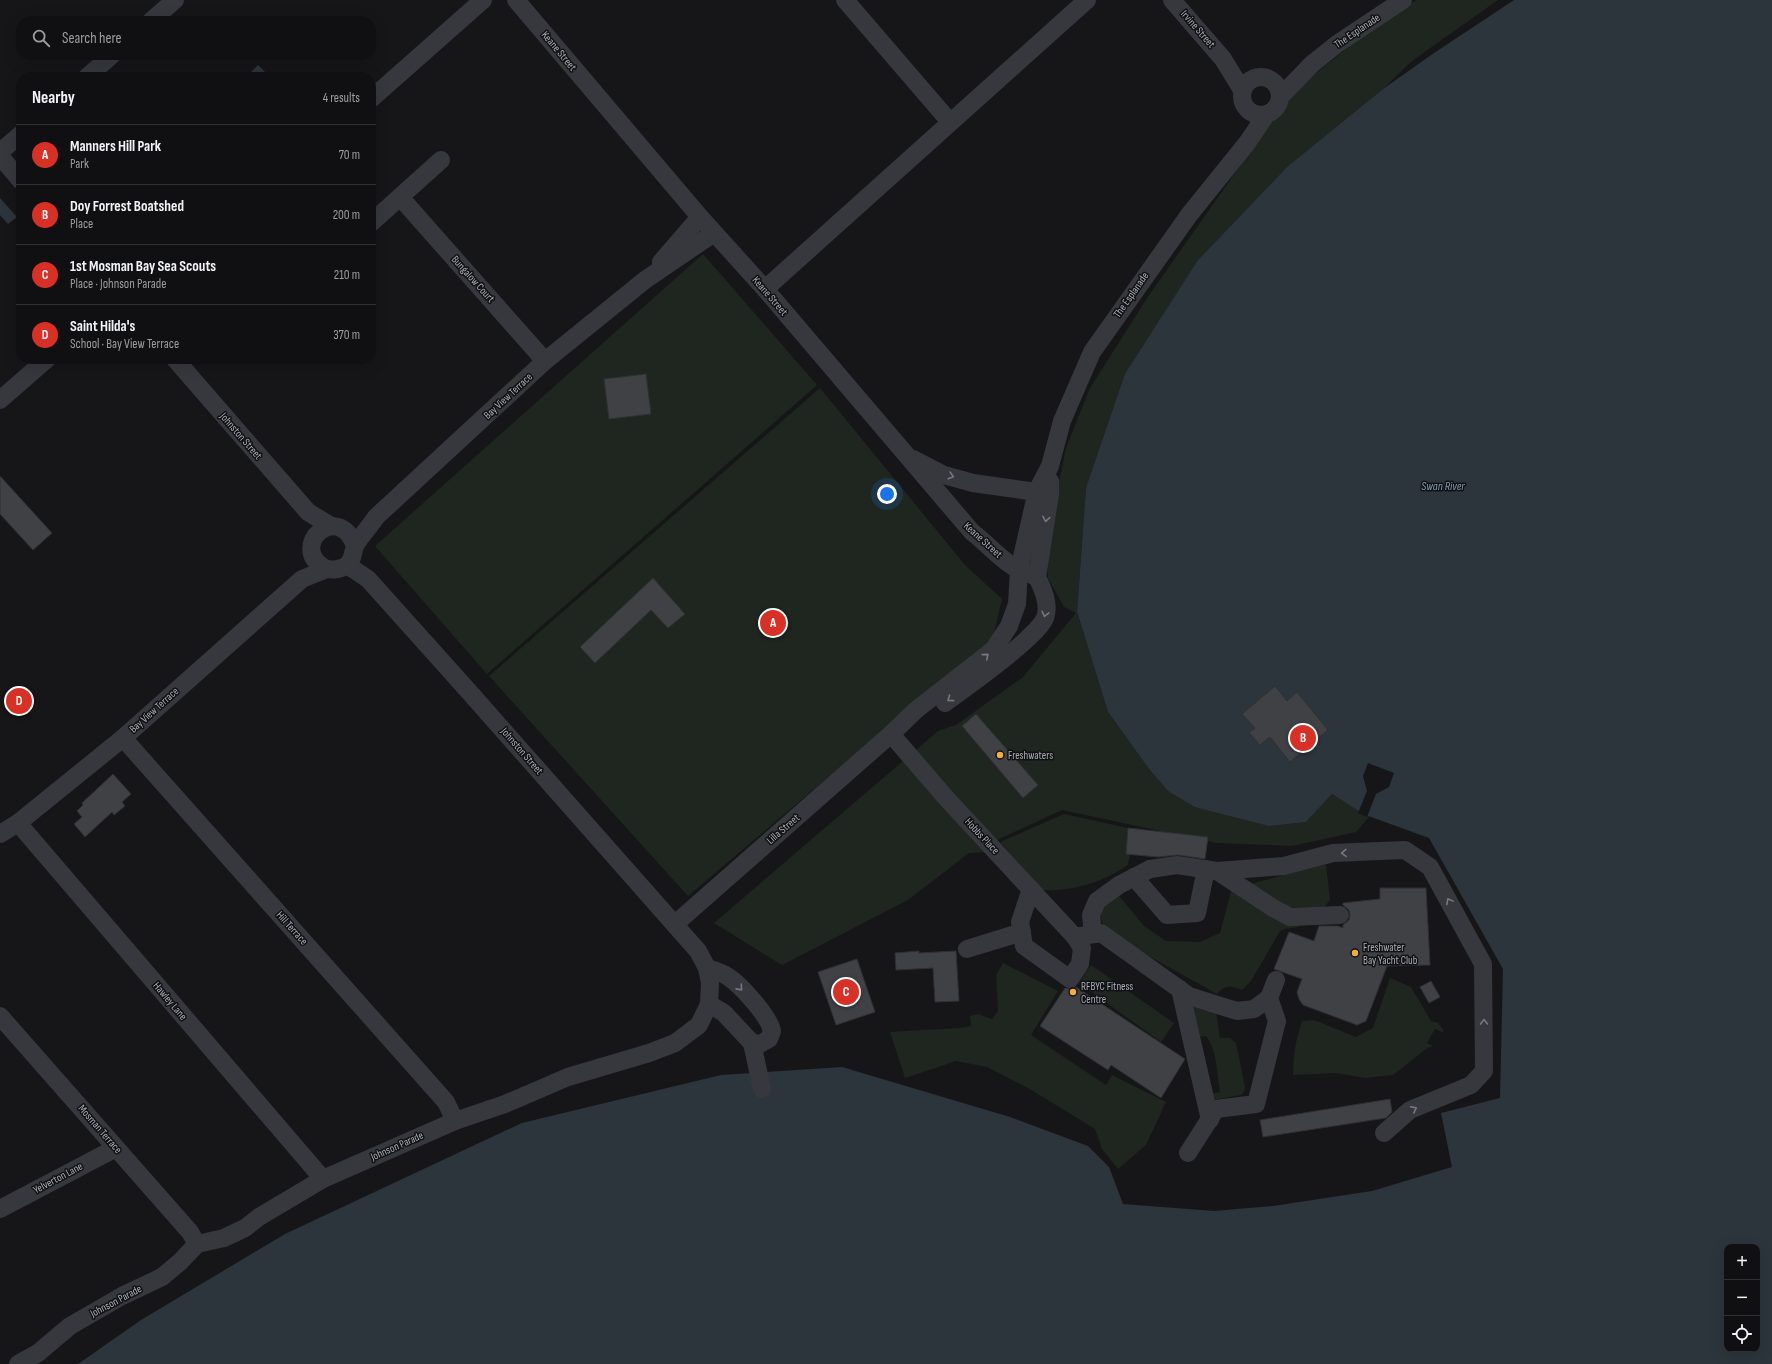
<!DOCTYPE html>
<meta charset="utf-8">
<style>
body{margin:0;font-family:"Sofia Sans Condensed",sans-serif;background:#19191b;color:#f1f3f6}
.controls{position:absolute;right:12px;bottom:12px;display:grid;overflow:hidden;border-radius:8px;box-shadow:0 4px 16px #0002}
.controls button{width:36px;height:36px;display:grid;place-items:center;padding:0;border:0;border-bottom:1px solid #303032;background:#101012;color:#f1f3f6;font:20px sans-serif}
.you{position:absolute;left:887px;top:494px;width:14px;height:14px;margin:-10px;border:3px solid #fff;border-radius:50%;background:#1a73e8;box-shadow:0 0 0 6px #1a73e833}
.badge{display:grid;place-items:center;width:26px;height:26px;border-radius:50%;background:#d93025;color:#fff;font-size:13px;font-weight:700}
.pin{position:absolute;translate:-50% -50%;border:2px solid #fff;box-shadow:0 1px 4px #0006}
.list{margin:0;padding:0;list-style:none}
h2{display:flex;justify-content:space-between;align-items:center;height:52px;margin:0;padding:0 16px;font-size:17px}
h2 small{font-size:13px;font-weight:400;color:#9c9d9f}
.list li{display:grid;grid-template-columns:26px 1fr auto;gap:12px;align-items:center;box-sizing:border-box;height:60px;padding:0 16px;border-top:1px solid #303032}
.list b{display:block;font-size:15px;white-space:nowrap}
.list p{margin:0;font-size:13px;white-space:nowrap;color:#9c9d9f}
.list em{font-size:13px;font-style:normal;color:#9c9d9f}
.icon{flex:none;width:22px;height:22px;fill:none;stroke:currentColor;stroke-width:2;stroke-linecap:round;stroke-linejoin:round}
.map{position:relative;flex:none;width:1772px;height:1364px;overflow:hidden}
.search{position:absolute;background:#101012;box-shadow:0 4px 16px #0002;left:16px;top:16px;width:360px;height:44px;display:flex;align-items:center;gap:10px;box-sizing:border-box;padding:0 14px;border-radius:16px;color:#9c9d9f;font-size:15px}
.panel{position:absolute;background:#101012;box-shadow:0 4px 16px #0002;left:16px;top:72px;width:360px;height:292px;border-radius:16px}
.map>svg:first-child{display:block}
.green{fill:#1e261f}
.water{fill:#2c353c;fill-rule:evenodd}
.pier{fill:#161618}
.building{fill:#404145;stroke:#303034}
.lines{fill:none;stroke-linecap:round;stroke-linejoin:round}
.minor{stroke:#37383d;stroke-width:18}
.oneway{stroke:#757881}
.poi-dot{fill:#f2b134;stroke:#111113;stroke-width:1.5}
.labels{text-anchor:middle;dominant-baseline:central;stroke-width:3;stroke-linejoin:round;paint-order:stroke}
.street-label{font-size:11px;fill:#a8adb8;stroke:#111113}
.poi-label{font-size:11px;fill:#a8adb8;stroke:#111113;text-anchor:start}
.water-label{font-size:12px;font-style:italic;fill:#7f9bb3;stroke:#111113}
</style>
<div class="map">
<svg width="1772" height="1364" viewBox="0 0 1772 1364">
<rect width="100%" height="100%" fill="#161618"/>
<g class="green">
<path d="M 1416,0 L 1498,0 L 1412,61 L 1383,89 L 1288,166 L 1198,260 L 1086,488 L 1077,613 L 1108,712 L 1149,769 L 1168,791 L 1269,826 L 1306,822 L 1332,794 L 1363,814 L 1370,816 L 1356,832 L 1292,846 L 1217,843 L 1062,810 L 997,840 L 985,852 L 969,853 L 908,900 L 782,965 L 714,923 L 938,731 L 956,725 L 1023,677 L 1076,613 L 1064,607 L 1048,578 L 1045,549 L 1066,448 L 1090,388 L 1147,298 L 1259,139 L 1301,85 L 1365,34 Z"/>
<path d="M 703,254 L 817,385 L 487,674 L 375,546 Z"/>
<path d="M 820,388 L 965,565 L 1002,599 L 991,647 L 891,724 L 688,896 L 489,676 Z"/>
<path d="M 1064,814 L 1128,828 L 1126,854 L 1130,854 L 1128,865 C 1104,882 1071,892 1042,890 L 1000,842 Z"/>
<path d="M 1326,864 L 1330,900 L 1323,909 L 1287,907 L 1246,885 Z"/>
<path d="M 1232,888 L 1300,923 L 1300,926 C 1293,929 1287,927 1280,931 L 1251,981 L 1242,990 C 1232,985 1224,985 1217,994 L 1111,935 C 1094,915 1100,909 1116,892 L 1144,926 L 1166,941 L 1200,942 L 1220,933 Z"/>
<path d="M 1003,963 L 1058,991 L 1031,1035 L 1106,1085 L 1112,1075 L 1166,1102 L 1146,1145 L 1118,1169 L 1102,1149 L 1095,1129 L 1028,1088 L 987,1067 L 956,1061 L 905,1078 L 890,1032 L 960,1028 L 971,1026 L 970,1016 L 978,1014 L 992,1019 L 998,1011 L 996,975 Z"/>
<path d="M 1091,965 L 1174,1023 L 1161,1042 L 1079,983 Z"/>
<path d="M 1390,978 L 1411,987 L 1431,1021 L 1438,1023 L 1443,1029 L 1444,1033 L 1435,1029 L 1427,1043 L 1433,1046 L 1426,1049 L 1393,1075 L 1365,1078 L 1335,1073 L 1293,1075 C 1293,1055 1296,1039 1302,1021 L 1314,1020 L 1356,1037 L 1373,1028 Z"/>
<path d="M 1189,1004 L 1216,1011 L 1220,1038 L 1230,1038 L 1236,1043 L 1245,1087 L 1244,1092 L 1241,1095 L 1213,1100 L 1211,1094 L 1220,1092 C 1217,1074 1217,1050 1206,1036 L 1195,1037 Z"/>
</g>
<g class="water">
<path d="M 1514,0 L 1772,0 L 1772,1364 L 78,1364 L 141,1320 L 285,1234 L 522,1123 L 721,1075 L 842,1067 L 1010,1117 L 1088,1146 L 1109,1167 L 1123,1204 L 1214,1211 L 1273,1206 L 1372,1191 L 1452,1167 L 1441,1113 L 1500,1098 L 1503,969 L 1429,838 L 1363,814 L 1332,794 L 1306,822 L 1269,826 L 1195,807 L 1168,791 L 1149,769 L 1108,712 L 1077,612 L 1086,488 L 1125,374 L 1198,260 L 1288,166 L 1383,89 L 1434,53 ZM 1727,1247 L 1757,1247 L 1757,1349 L 1727,1349 Z"/>
<path d="M 258,65 L 270,77 L 246,77 Z"/>
<path d="M 0,198 L 17,217 L 8,224 L 0,215 Z"/>
</g>
<path class="pier" d="M 1368,763 L 1394,773 L 1389,787 L 1376,794 L 1367,817 L 1358,813 L 1367,791 L 1363,776 Z"/>
<g class="building">
<path d="M 646,374 L 651,414 L 609,419 L 604,379 Z"/>
<path d="M 0,476 L 52,533 L 33,550 L 0,514 Z"/>
<path d="M 653,578 L 685,614 L 668,628 L 651,610 L 595,663 L 580,647 Z"/>
<path d="M 1275,686 L 1287,701 L 1297,692 L 1328,730 L 1290,762 L 1270,737 L 1260,745 L 1249,733 L 1255,728 L 1242,714 Z"/>
<path d="M 976,714 L 1038,785 L 1023,798 L 962,726 Z"/>
<path d="M 113,774 L 131,794 L 122,802 L 125,806 L 114,815 L 112,812 L 85,837 L 74,824 L 82,817 L 77,811 L 83,805 L 82,803 Z"/>
<path d="M 1128,828 L 1208,837 L 1205,859 L 1178,855 L 1158,857 L 1126,854 Z"/>
<path d="M 1380,888 L 1426,888 L 1430,965 L 1387,966 L 1366,1021 L 1357,1025 L 1303,1005 L 1299,999 L 1297,992 L 1302,979 L 1274,969 L 1289,932 L 1314,941 L 1319,926 L 1338,926 L 1343,928 L 1343,925 L 1349,920 L 1350,915 L 1349,910 L 1343,905 L 1343,903 L 1380,899 Z"/>
<path d="M 919,951 L 919,953 L 956,951 L 959,1001 L 935,1002 L 933,968 L 896,970 L 895,953 Z"/>
<path d="M 857,959 L 875,1012 L 836,1025 L 818,972 Z"/>
<path d="M 1431,981 L 1440,997 L 1429,1003 L 1420,987 Z"/>
<path d="M 1076,987 L 1185,1059 L 1161,1098 L 1111,1065 L 1108,1070 L 1040,1026 L 1065,988 L 1069,989 Z"/>
<path d="M 1390,1099 L 1392,1112 L 1386,1118 L 1263,1137 L 1260,1120 Z"/>
</g>
<g class="lines">
<g class="minor">
<path d="M 516,0 L 700,217 L 765,289 L 972,532 C 988,544 1001,561 1019,570 C 1025,573 1031,574 1037,577"/>
<path d="M 845,0 L 950,122"/>
<path d="M 1172,0 L 1223,59 L 1242,90"/>
<path d="M 151,21 L 175,0"/>
<circle cx="1261" cy="96" r="19"/>
<path d="M 87,77 L 112,55"/>
<path d="M 1280,97 L 1312,64 L 1337,44 L 1403,0"/>
<path d="M 371,99 L 483,0"/>
<path d="M 0,152 L 21,134"/>
<path d="M 0,156 L 21,181"/>
<path d="M 400,197 L 545,361"/>
<path d="M 371,223 L 441,160"/>
<path d="M 661,262 L 700,217"/>
<path d="M 765,289 L 1087,0"/>
<path d="M 175,359 L 308,512 L 331,526"/>
<path d="M 0,400 L 47,359"/>
<path d="M 913,459 L 944,475 L 973,483 L 1050,494"/>
<path d="M 355,546 C 338,500 289,546 323,567 C 329,571 339,570 346,566 C 354,560 352,552 356,544 C 362,535 370,526 376,517 L 545,361 L 645,280 L 714,233"/>
<path d="M 1037,577 L 1050,494 L 1050,481"/>
<path d="M 945,703 C 972,683 1000,664 1025,641 C 1032,634 1041,627 1045,618 C 1050,605 1043,589 1037,577"/>
<path d="M 891,734 L 947,799 L 1075,937 L 1082,948 L 1080,964 L 1070,979 L 1024,946 L 1020,922 L 1031,889"/>
<path d="M 123,738 L 446,1102 L 455,1121"/>
<path d="M 18,823 L 323,1179"/>
<path d="M 0,834 L 18,823 L 123,738 L 302,579 L 327,569"/>
<path d="M 1217,871 L 1284,866 L 1333,853 L 1405,850 L 1430,867 L 1483,964 L 1484,1071 L 1471,1085 L 1410,1110 L 1384,1133"/>
<path d="M 1134,877 L 1167,915 L 1197,913 L 1206,869"/>
<path d="M 675,924 L 891,734 L 916,710 L 994,649 L 1009,626 L 1017,604 L 1019,570 L 1037,491 L 1050,466 L 1062,421 L 1092,352 L 1189,215 L 1247,143 L 1266,115"/>
<path d="M 1093,934 L 1091,915 L 1097,901 L 1119,885 L 1150,869 L 1177,865 L 1217,871 L 1273,908 L 1290,917 L 1340,915"/>
<path d="M 1075,937 L 1101,933 L 1189,996 L 1237,1011 L 1254,1009 L 1269,998 L 1277,1021 L 1256,1104 L 1216,1109 L 1188,1153"/>
<path d="M 967,949 L 1022,932"/>
<path d="M 707,968 C 713,970 721,972 727,976 C 740,984 769,1016 772,1031 L 769,1039 L 760,1044 L 752,1043"/>
<path d="M 1180,989 L 1210,1120"/>
<path d="M 1269,998 L 1276,980"/>
<path d="M 709,1004 L 724,1013 L 752,1043"/>
<path d="M 0,1016 L 190,1232 L 197,1244"/>
<path d="M 752,1043 L 762,1089"/>
<path d="M 0,1209 L 116,1148"/>
<path d="M 18,1364 L 38,1353 L 70,1326 L 122,1296 L 162,1277 L 180,1262 L 197,1244 L 224,1238 L 245,1228 L 259,1217 L 323,1179 L 455,1121 L 505,1104 L 568,1077 L 649,1053 L 675,1043 L 699,1025 L 709,1004 L 710,983 L 707,968 L 698,951 L 472,695 L 368,579 L 347,565"/>
</g>
</g>
<defs><path id="oneway-chevron" d="M-2-3.5L2.5 0L-2 3.5" fill="none" stroke-width="1.6" stroke-linecap="round" stroke-linejoin="round"/></defs>
<g class="oneway">
<use href="#oneway-chevron" transform="translate(951 476) rotate(16)"/>
<use href="#oneway-chevron" transform="translate(1046 519) rotate(100)"/>
<use href="#oneway-chevron" transform="translate(1045 614) rotate(104)"/>
<use href="#oneway-chevron" transform="translate(986 656) rotate(-40)"/>
<use href="#oneway-chevron" transform="translate(950 699) rotate(144)"/>
<use href="#oneway-chevron" transform="translate(1344 853) rotate(178)"/>
<use href="#oneway-chevron" transform="translate(1449 901) rotate(-118)"/>
<use href="#oneway-chevron" transform="translate(740 988) rotate(48)"/>
<use href="#oneway-chevron" transform="translate(1484 1022) rotate(-91)"/>
<use href="#oneway-chevron" transform="translate(1414 1109) rotate(-27)"/>
</g>
<g class="poi-dot">
<circle cx="1000" cy="755" r="4"/>
<circle cx="1355" cy="953" r="4"/>
<circle cx="1073" cy="992" r="4"/>
</g>
<g class="labels">
<g class="street-label">
<text transform="translate(1198 29) rotate(49)">Irvine Street</text>
<text transform="translate(1357 31) rotate(-34)">The Esplanade</text>
<text transform="translate(559 51) rotate(50)">Keane Street</text>
<text transform="translate(473 279) rotate(48)">Bungalow Court</text>
<text transform="translate(1131 295) rotate(-55)">The Esplanade</text>
<text transform="translate(770 296) rotate(49)">Keane Street</text>
<text transform="translate(508 396) rotate(-43)">Bay View Terrace</text>
<text transform="translate(241 436) rotate(49)">Johnston Street</text>
<text transform="translate(983 540) rotate(42)">Keane Street</text>
<text transform="translate(154 710) rotate(-42)">Bay View Terrace</text>
<text transform="translate(522 751) rotate(49)">Johnston Street</text>
<text transform="translate(783 829) rotate(-41)">Lilla Street</text>
<text transform="translate(982 836) rotate(47)">Hobbs Place</text>
<text transform="translate(292 928) rotate(48)">Hill Terrace</text>
<text transform="translate(170 1001) rotate(50)">Hawley Lane</text>
<text transform="translate(100 1129) rotate(49)">Mosman Terrace</text>
<text transform="translate(397 1146) rotate(-24)">Johnson Parade</text>
<text transform="translate(58 1178) rotate(-28)">Yelverton Lane</text>
<text transform="translate(116 1301) rotate(-28)">Johnson Parade</text>
</g>
<g class="poi-label">
<text x="1008" y="755">Freshwaters</text>
<text x="1363" y="947">Freshwater<tspan x="1363" dy="13">Bay Yacht Club</tspan></text>
<text x="1081" y="986">RFBYC Fitness<tspan x="1081" dy="13">Centre</tspan></text>
</g>
<g class="water-label">
<text x="1443" y="486">Swan River</text>
</g>
</g>
</svg>
<div class="controls">
<button>+</button>
<button>−</button>
<button><svg class="icon" aria-label="locate" viewBox="0 0 24 24"><circle cx="12" cy="12" r="6"/><path d="M12 2v4M12 18v4M2 12h4M18 12h4"/></svg></button>
</div>
<div class="you"></div>
<div class="pin badge" style="left:773px;top:623px">A</div>
<div class="pin badge" style="left:1303px;top:738px">B</div>
<div class="pin badge" style="left:846px;top:992px">C</div>
<div class="pin badge" style="left:19px;top:701px">D</div>
<div class="search"><svg class="icon" aria-label="search" viewBox="0 0 24 24"><circle cx="10" cy="10" r="6"/><path d="M15 15l6 6"/></svg>Search here</div>
<section class="panel">
<h2>Nearby<small>4 results</small></h2>
<ul class="list">
<li><span class="badge">A</span><div><b>Manners Hill Park</b><p>Park</p></div><em>70 m</em></li>
<li><span class="badge">B</span><div><b>Doy Forrest Boatshed</b><p>Place</p></div><em>200 m</em></li>
<li><span class="badge">C</span><div><b>1st Mosman Bay Sea Scouts</b><p>Place · Johnson Parade</p></div><em>210 m</em></li>
<li><span class="badge">D</span><div><b>Saint Hilda's</b><p>School · Bay View Terrace</p></div><em>370 m</em></li>
</ul>
</section>
</div>
